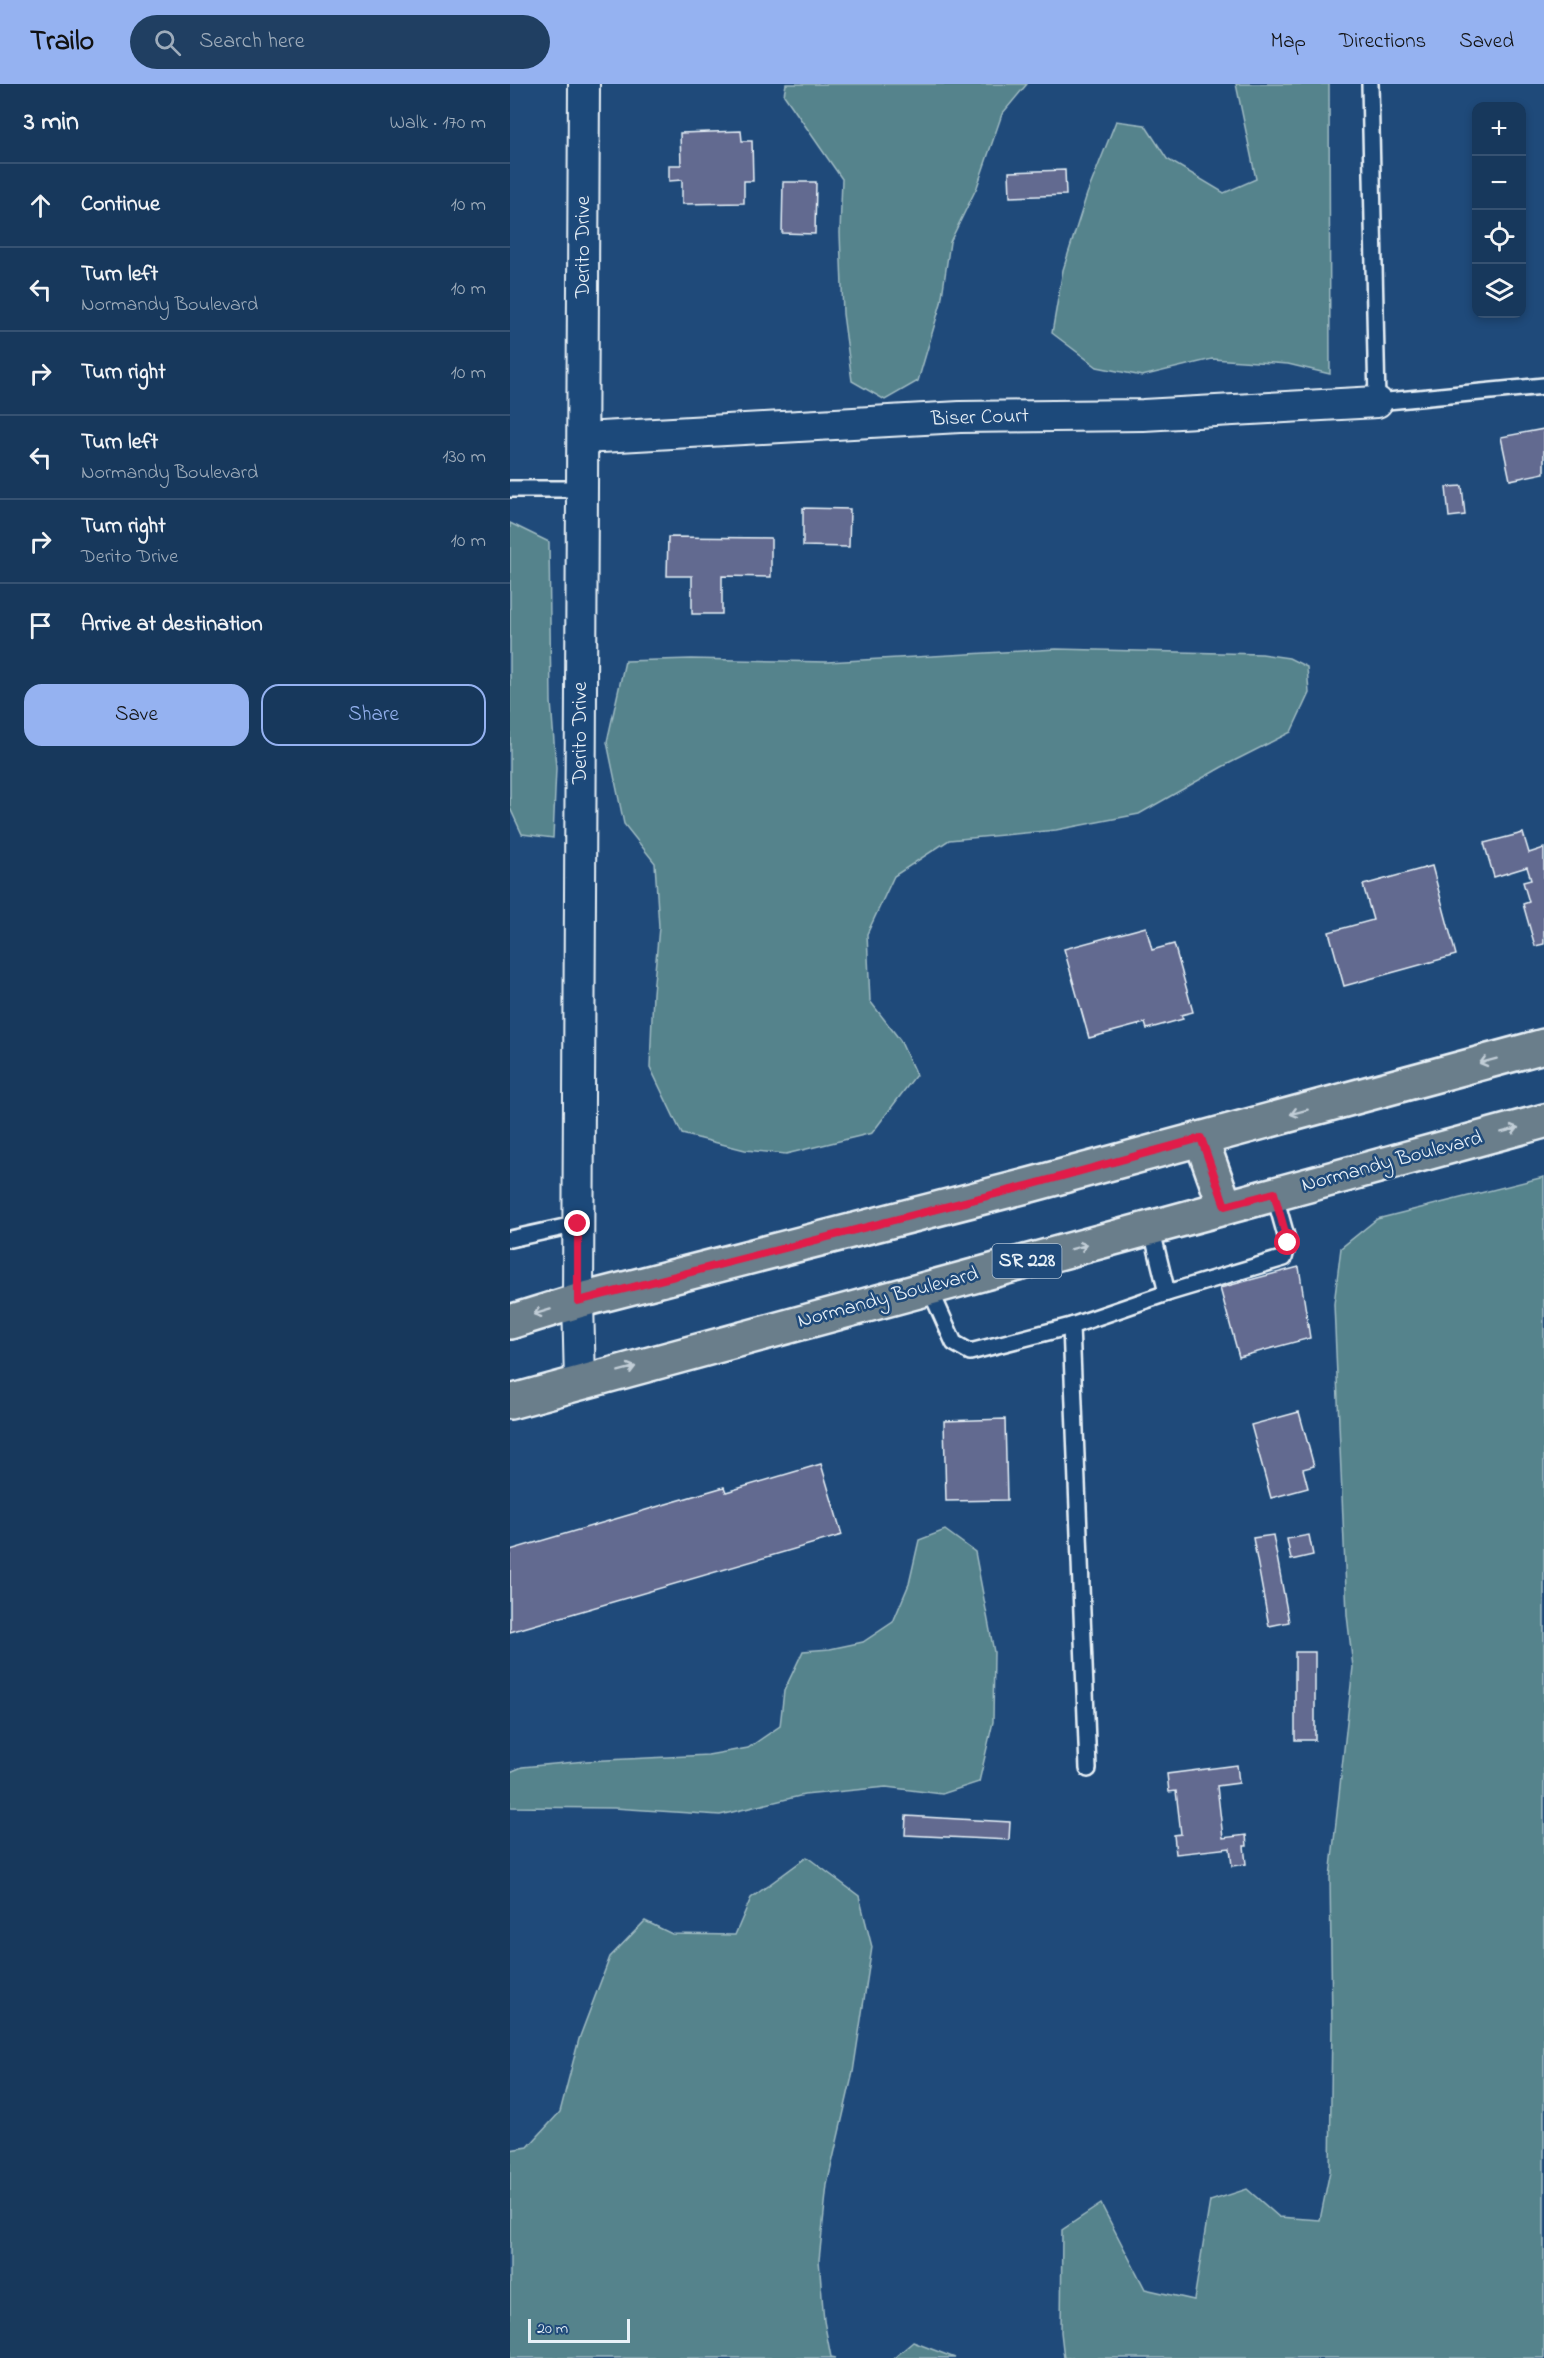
<!DOCTYPE html>
<meta charset="utf-8">
<style>
body{margin:0;font-family:"Indie Flower",sans-serif;background:#203f62;color:#f1f3f6}
.controls{position:absolute;right:18px;top:18px;display:grid;overflow:hidden;border-radius:12px;box-shadow:0 3px 9px #0003}
.controls button{width:54px;height:54px;display:grid;place-items:center;padding:0;border:0;border-bottom:2px solid #365272;background:#17385c;color:#f1f3f6;font:30px sans-serif}
.scale{position:absolute;left:18px;bottom:15px;width:102px;box-sizing:border-box;padding-left:6px;border:3px solid #e8f1f8;border-top:0;font-size:16px;line-height:21px;white-space:nowrap;color:#e8f1f8;-webkit-text-stroke:4px #1f4a7a;paint-order:stroke}
.stop{position:absolute;width:18px;height:18px;margin:-14px;border:4px solid #e11d48;border-radius:50%;background:#fff}
.stop.end{background:#e11d48;border-color:#fff;box-shadow:0 2px 6px #0008}
.list{margin:0;padding:0;list-style:none}
h2{display:flex;justify-content:space-between;align-items:center;height:78px;margin:0;padding:0 24px;font-size:26px}
h2 small{font-size:20px;font-weight:400;color:#9eacbb}
.list li{display:grid;grid-template-columns:39px 1fr auto;gap:18px;align-items:center;box-sizing:border-box;height:84px;padding:0 24px;border-top:2px solid #365272}
.list b{display:block;font-size:22px;white-space:nowrap}
.list p{margin:0;font-size:20px;white-space:nowrap;color:#9eacbb}
.list em{font-size:20px;font-style:normal;color:#9eacbb}
.actions{display:flex;gap:12px;padding:18px 24px}
.actions a{flex:1;padding:14px 0;border:2px solid #95b2f1;border-radius:18px;text-align:center;font-size:21px;color:#95b2f1}
.actions .main{background:#95b2f1;color:#111}
.icon{flex:none;width:33px;height:33px;fill:none;stroke:currentColor;stroke-width:2;stroke-linecap:round;stroke-linejoin:round}
.map{position:relative;flex:none;width:1034px;height:2274px;overflow:hidden}
header{display:flex;align-items:center;gap:36px;box-sizing:border-box;height:84px;padding:0 30px;background:#95b2f1;color:#111}
header strong{font-size:28px}
nav{display:flex;gap:33px;margin-inline-start:auto;font-size:21px}
.search{width:420px;height:54px;background:#203f62;display:flex;align-items:center;gap:15px;box-sizing:border-box;padding:0 21px;border-radius:33px;color:#9eacbb;font-size:22px}
main{display:flex}
aside{flex:1;background:#17385c}
.map>svg:first-child{display:block}
.green{fill:#55838c;stroke:#9ebac2;stroke-width:1.5}
.building{fill:#626a90;stroke:#e8f1f8;stroke-width:1.5}
.lines{fill:none;stroke-linecap:round;stroke-linejoin:round}
.lane-casing{stroke:#e8f1f8;stroke-width:20}
.street-casing{stroke:#e8f1f8;stroke-width:34}
.primary-casing{stroke:#e8f1f8;stroke-width:38}
.lane{stroke:#1f4a7a;stroke-width:15}
.street{stroke:#1f4a7a;stroke-width:30}
.primary{stroke:#6b7e8b;stroke-width:33}
.oneway{stroke:#c2ced7}
.route{stroke:#e11d48;stroke-width:8}
.labels{text-anchor:middle;dominant-baseline:central;stroke-width:5;stroke-linejoin:round;paint-order:stroke}
.shield{fill:#1f4a7a;stroke:#acbfd2;stroke-width:1.5}
.shield-label{font-size:20px;font-weight:bold;fill:#e8f1f8}
.street-label{font-size:21px;fill:#e8f1f8;stroke:#1f4a7a}
</style>
<header>
<strong>Trailo</strong>
<div class="search"><svg class="icon" aria-label="search" viewBox="0 0 24 24"><circle cx="10" cy="10" r="6"/><path d="M15 15l6 6"/></svg>Search here</div>
<nav><a>Map</a><a>Directions</a><a>Saved</a></nav>
</header>
<main>
<aside>
<h2>3 min<small>Walk · 170 m</small></h2>
<ul class="list">
<li><svg class="icon" aria-label="ahead" viewBox="0 0 24 24"><path d="M12 20V5M6 11l6-6 6 6"/></svg><div><b>Continue</b></div><em>10 m</em></li>
<li><svg class="icon" aria-label="left" viewBox="0 0 24 24"><path d="M17 20v-9H6M10 6l-5 5 5 5"/></svg><div><b>Turn left</b><p>Normandy Boulevard</p></div><em>10 m</em></li>
<li><svg class="icon" aria-label="right" viewBox="0 0 24 24"><path d="M7 20v-9h11M14 6l5 5-5 5"/></svg><div><b>Turn right</b></div><em>10 m</em></li>
<li><svg class="icon" aria-label="left" viewBox="0 0 24 24"><path d="M17 20v-9H6M10 6l-5 5 5 5"/></svg><div><b>Turn left</b><p>Normandy Boulevard</p></div><em>130 m</em></li>
<li><svg class="icon" aria-label="right" viewBox="0 0 24 24"><path d="M7 20v-9h11M14 6l5 5-5 5"/></svg><div><b>Turn right</b><p>Derito Drive</p></div><em>10 m</em></li>
<li><svg class="icon" aria-label="arrive" viewBox="0 0 24 24"><path d="M6 21V4h12l-3 4 3 4H6"/></svg><div><b>Arrive at destination</b></div></li>
</ul>
<div class="actions"><a class="main">Save</a><a>Share</a></div>
</aside>
<div class="map">
<svg width="1034" height="2274" viewBox="0 0 1034 2274">
<rect width="100%" height="100%" fill="#1f4a7a"/>
<filter id="ink" filterUnits="userSpaceOnUse"><feTurbulence type="fractalNoise" baseFrequency=".0167" numOctaves="2"/><feDisplacementMap in="SourceGraphic" scale="12" xChannelSelector="R" yChannelSelector="G"/><feConvolveMatrix kernelMatrix="1 2 1 2 8 2 1 2 1" color-interpolation-filters="sRGB"/></filter>
<g filter="url(#ink)">
<g class="green">
<path d="M 276,0 L 517,0 L 492,30 L 467,103 L 440,158 L 431,219 L 408,297 L 375,316 L 342,297 L 333,230 L 330,149 L 332,95 L 274,11 Z"/>
<path d="M 726,0 L 819,0 L 820,290 L 778,280 L 702,275 L 632,292 L 587,283 L 542,249 L 553,186 L 577,110 L 606,37 L 635,41 L 657,75 L 714,109 L 746,95 Z"/>
<path d="M 0,439 L 39,458 L 41,618 L 46,684 L 43,754 L 12,750 L 0,724 Z"/>
<path d="M 546,565 L 752,570 L 779,574 L 797,583 L 799,609 L 781,648 L 712,683 L 629,730 L 546,746 L 439,756 L 384,792 L 357,850 L 360,917 L 390,956 L 406,991 L 362,1049 L 276,1070 L 235,1066 L 172,1050 L 140,983 L 143,909 L 149,843 L 145,779 L 114,740 L 97,658 L 115,577 L 181,575 L 317,578 Z"/>
<path d="M 1034,1093 L 1034,2274 L 554,2274 L 551,2248 L 552,2146 L 591,2120 L 635,2205 L 684,2216 L 700,2117 L 737,2105 L 769,2133 L 810,2136 L 820,2087 L 822,1940 L 820,1793 L 843,1583 L 837,1531 L 824,1220 L 831,1164 L 867,1135 Z"/>
<path d="M 435,1446 L 465,1468 L 484,1568 L 483,1638 L 469,1698 L 432,1710 L 376,1703 L 294,1711 L 210,1731 L 104,1724 L 0,1723 L 0,1688 L 12,1683 L 76,1677 L 198,1671 L 238,1664 L 270,1642 L 274,1607 L 293,1567 L 320,1565 L 353,1558 L 383,1538 L 399,1500 L 409,1456 Z"/>
<path d="M 297,1773 L 349,1812 L 362,1863 L 343,1988 L 317,2101 L 309,2176 L 314,2237 L 321,2273 L 326,2274 L 0,2274 L 0,2066 L 18,2063 L 50,2028 L 69,1955 L 100,1873 L 135,1837 L 162,1850 L 225,1851 L 241,1814 Z"/>
<path d="M 403,2258 L 445,2274 L 384,2274 Z"/>
</g>
<g class="building">
<path d="M 231,47 L 232,57 L 242,57 L 243,97 L 234,97 L 234,119 L 172,120 L 172,96 L 159,97 L 159,81 L 171,81 L 170,49 Z"/>
<path d="M 555,86 L 556,111 L 500,113 L 499,88 Z"/>
<path d="M 273,98 L 306,98 L 305,150 L 272,149 Z"/>
<path d="M 1034,345 L 1034,389 L 1000,396 L 991,353 Z"/>
<path d="M 952,402 L 955,431 L 939,433 L 936,403 Z"/>
<path d="M 293,424 L 340,425 L 339,463 L 293,462 Z"/>
<path d="M 158,453 L 261,454 L 261,493 L 212,492 L 212,530 L 182,530 L 182,492 L 157,492 Z"/>
<path d="M 1013,749 L 1019,769 L 1034,764 L 1034,860 L 1025,862 L 1013,820 L 1019,818 L 1013,798 L 1021,796 L 1017,783 L 984,793 L 974,759 Z"/>
<path d="M 922,782 L 946,871 L 834,902 L 819,848 L 863,836 L 853,801 Z"/>
<path d="M 636,843 L 642,866 L 664,860 L 683,928 L 671,931 L 673,935 L 637,945 L 635,939 L 579,954 L 554,865 Z"/>
<path d="M 789,1183 L 800,1254 L 729,1273 L 710,1204 Z"/>
<path d="M 789,1328 L 804,1382 L 793,1385 L 798,1404 L 761,1414 L 741,1341 Z"/>
<path d="M 495,1335 L 497,1416 L 436,1417 L 434,1337 Z"/>
<path d="M 311,1380 L 332,1451 L 0,1548 L 0,1466 L 214,1403 L 216,1408 Z"/>
<path d="M 763,1451 L 779,1538 L 759,1542 L 743,1454 Z"/>
<path d="M 799,1451 L 803,1471 L 781,1476 L 777,1455 Z"/>
<rect x="785" y="1568" width="20" height="88"/>
<path d="M 727,1681 L 729,1699 L 707,1702 L 713,1754 L 736,1751 L 737,1762 L 734,1762 L 736,1780 L 722,1782 L 720,1764 L 666,1770 L 664,1751 L 671,1750 L 666,1707 L 659,1708 L 657,1690 Z"/>
<path d="M 396,1732 L 500,1738 L 499,1756 L 395,1751 Z"/>
</g>
<g class="lines">
<g class="lane-casing">
<g id="lane">
<path d="M 860,0 L 867,318 L 1034,302"/>
<path d="M 0,405 L 72,405"/>
<path d="M 0,1155 L 68,1140"/>
<path d="M 419,1203 L 444,1259 L 460,1268 L 561,1242 L 657,1209 L 641,1143"/>
<path d="M 657,1209 L 774,1174 L 778,1159 L 764,1109"/>
<path d="M 561,1242 L 578,1685"/>
</g>
</g>
<g class="street-casing">
<g id="street">
<path d="M 73,354 L 450,333 L 633,331 L 867,318"/>
<path d="M 70,1298 L 68,1217 L 74,0"/>
</g>
</g>
<g class="primary-casing">
<g id="primary">
<path d="M 691,1055 L 715,1122"/>
<path d="M 0,1238 L 68,1217 L 520,1101 L 1034,962"/>
<path d="M 0,1318 L 1034,1037"/>
</g>
</g>
<use href="#lane" class="lane"/>
<use href="#street" class="street"/>
<use href="#primary" class="primary"/>
</g>
<defs><path id="oneway-shaft" d="M-6 0H5M1.5-3L5.5 0L1.5 3" fill="none" stroke-width="1.6" stroke-linecap="round" stroke-linejoin="round" transform="scale(1.5)"/></defs>
<g class="oneway">
<use href="#oneway-shaft" transform="translate(978 977) rotate(165)"/>
<use href="#oneway-shaft" transform="translate(789 1028) rotate(165)"/>
<use href="#oneway-shaft" transform="translate(1000 1046) rotate(-15)"/>
<use href="#oneway-shaft" transform="translate(569 1163) rotate(-15)"/>
<use href="#oneway-shaft" transform="translate(32 1228) rotate(163)"/>
<use href="#oneway-shaft" transform="translate(117 1285) rotate(-15)"/>
</g>
</g>
<g class="lines" filter="url(#ink)">
<path class="route" d="M 68,1140 L 68,1217 L 520,1101 L 691,1054 L 715,1122 L 764,1109 L 778,1159"/>
</g>
<g class="labels">
<rect class="shield" x="482.5" y="1160" width="69" height="34" rx="4.5"/>
<g class="shield-label">
<text x="517" y="1177">SR 228</text>
</g>
<g class="street-label">
<text transform="translate(74 163) rotate(-90)">Derito Drive</text>
<text transform="translate(470 334) rotate(-2)">Biser Court</text>
<text transform="translate(71 649) rotate(-90)">Derito Drive</text>
<text transform="translate(882 1078) rotate(-15)">Normandy Boulevard</text>
<text transform="translate(378 1214) rotate(-15)">Normandy Boulevard</text>
</g>
</g>
</svg>
<div class="controls">
<button>+</button>
<button>−</button>
<button><svg class="icon" aria-label="locate" viewBox="0 0 24 24"><circle cx="12" cy="12" r="6"/><path d="M12 2v4M12 18v4M2 12h4M18 12h4"/></svg></button>
<button><svg class="icon" aria-label="layers" viewBox="0 0 24 24"><path d="M12 4l9 5-9 5-9-5zM3 14l9 5 9-5"/></svg></button>
</div>
<div class="scale">20 m</div>
<div class="stop" style="left:778px;top:1159px"></div>
<div class="stop end" style="left:68px;top:1140px"></div>
</div>
</main>
